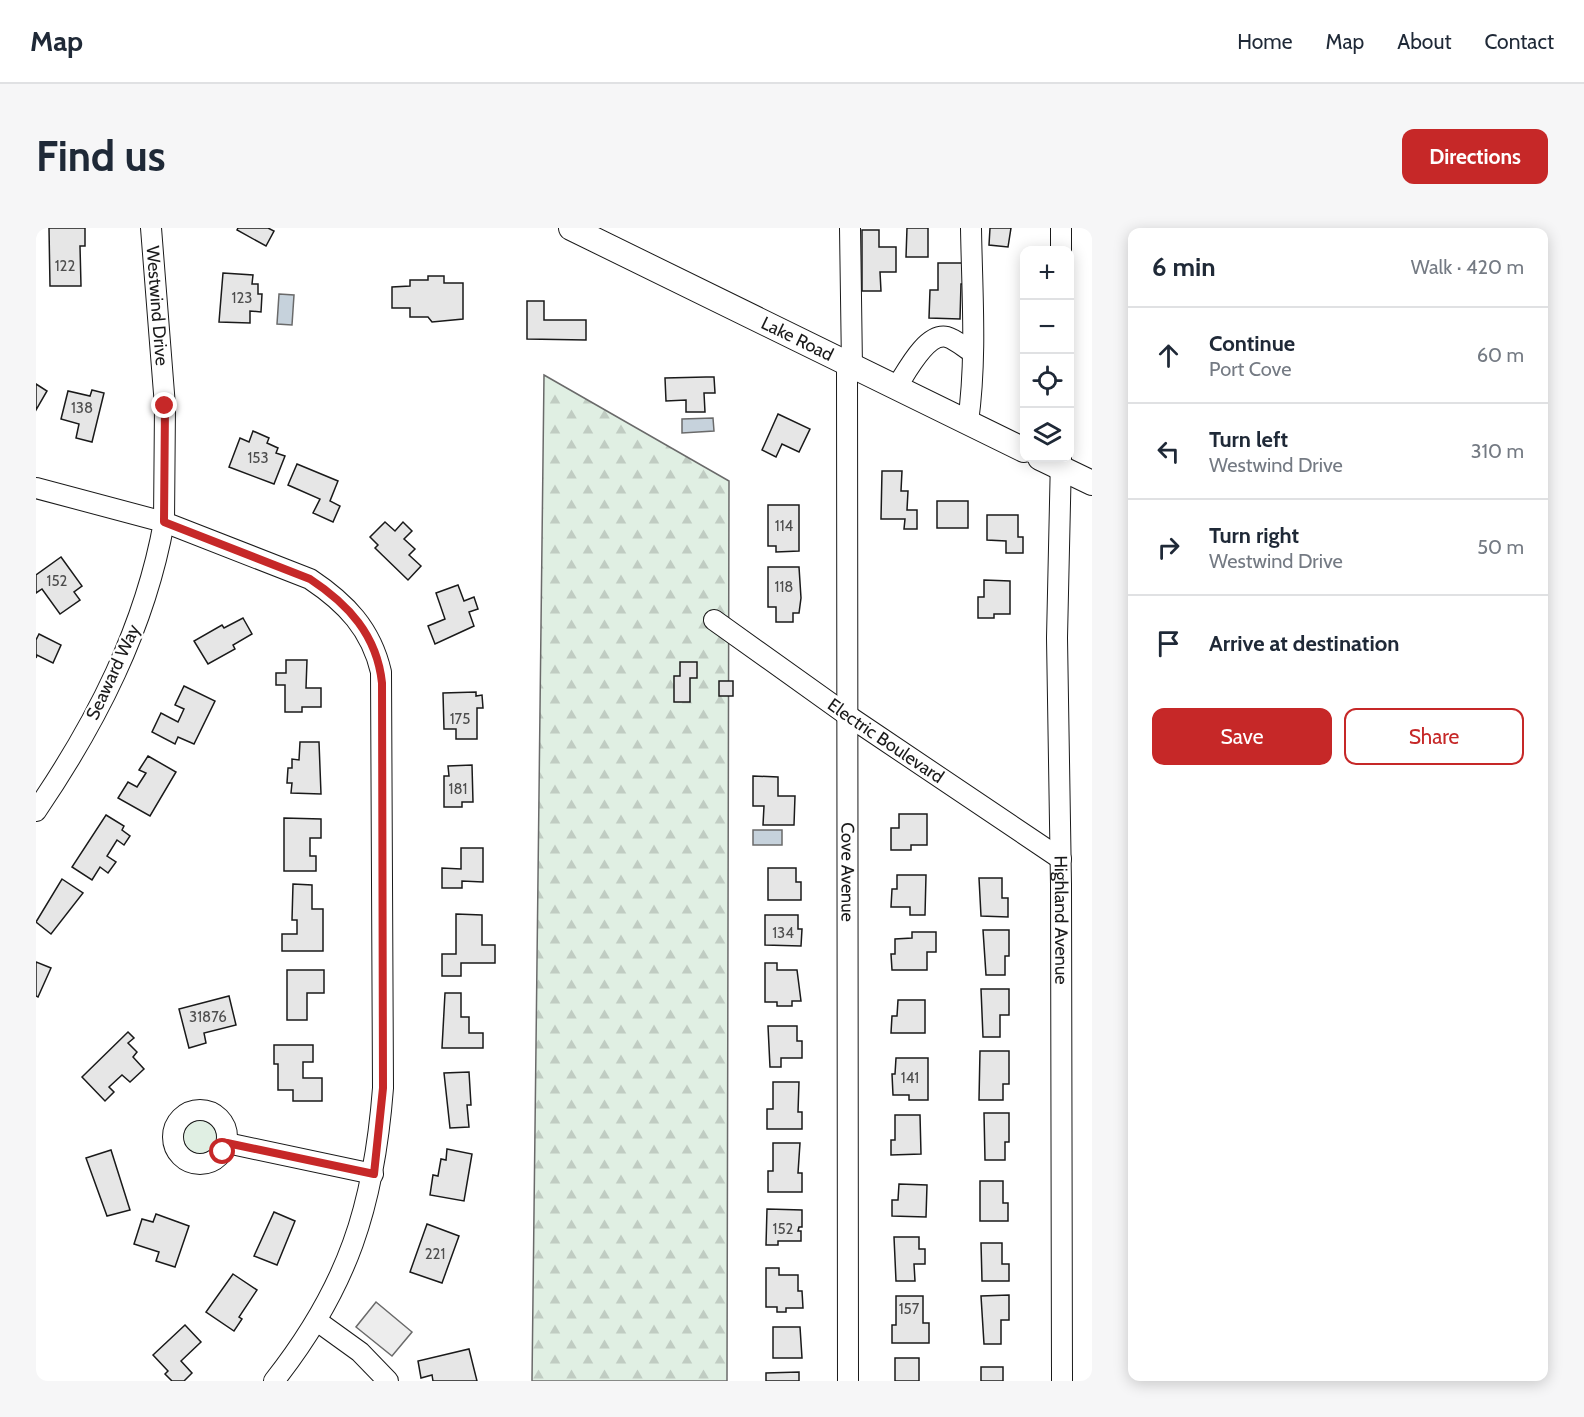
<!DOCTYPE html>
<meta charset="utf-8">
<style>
body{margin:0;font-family:Cabin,sans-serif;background:#f6f6f7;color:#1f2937}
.controls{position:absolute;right:18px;top:18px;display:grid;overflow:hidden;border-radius:12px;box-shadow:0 3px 15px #0003}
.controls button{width:54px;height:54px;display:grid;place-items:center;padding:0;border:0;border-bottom:2px solid #e0e1e3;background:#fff;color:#1f2937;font:30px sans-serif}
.stop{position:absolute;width:18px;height:18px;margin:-14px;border:4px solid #c62828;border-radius:50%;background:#fff}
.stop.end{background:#c62828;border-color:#fff;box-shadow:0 2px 6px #0008}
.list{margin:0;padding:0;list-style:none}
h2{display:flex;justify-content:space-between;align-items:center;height:78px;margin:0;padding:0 24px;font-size:26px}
h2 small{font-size:20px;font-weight:400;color:#747a83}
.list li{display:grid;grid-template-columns:39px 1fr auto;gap:18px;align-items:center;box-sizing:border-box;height:96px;padding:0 24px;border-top:2px solid #e0e1e3}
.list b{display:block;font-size:22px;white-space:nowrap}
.list p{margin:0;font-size:20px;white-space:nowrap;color:#747a83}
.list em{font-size:20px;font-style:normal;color:#747a83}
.actions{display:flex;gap:12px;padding:18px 24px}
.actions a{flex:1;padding:14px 0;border:2px solid #c62828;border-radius:12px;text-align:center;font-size:21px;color:#c62828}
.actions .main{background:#c62828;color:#fff}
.icon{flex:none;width:33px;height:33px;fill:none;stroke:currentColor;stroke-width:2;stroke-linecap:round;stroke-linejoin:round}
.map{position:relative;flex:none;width:1056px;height:1153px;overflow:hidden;border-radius:12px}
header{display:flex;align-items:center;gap:36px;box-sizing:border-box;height:84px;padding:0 30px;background:#fff;border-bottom:2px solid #e0e1e3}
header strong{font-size:28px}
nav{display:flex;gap:33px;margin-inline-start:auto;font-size:21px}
.intro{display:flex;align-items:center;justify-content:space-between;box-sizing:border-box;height:144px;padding:0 36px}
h1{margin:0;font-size:42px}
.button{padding:15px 27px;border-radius:12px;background:#c62828;color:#fff;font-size:21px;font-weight:700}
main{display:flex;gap:36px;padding:0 36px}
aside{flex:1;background:#fff;border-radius:12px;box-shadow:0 3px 15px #0003}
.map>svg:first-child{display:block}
.grass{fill:#e0efe3;stroke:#6a6a6a;stroke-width:1.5}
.forest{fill:url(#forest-firs);stroke:#6a6a6a;stroke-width:1.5}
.parking{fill:#ededed;stroke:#6a6a6a;stroke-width:1.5}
.water{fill:#c6d2dc;stroke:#6a6a6a;stroke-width:1.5}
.building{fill:#e6e6e6;stroke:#1a1a1a;stroke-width:1.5}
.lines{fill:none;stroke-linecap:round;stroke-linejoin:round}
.minor-casing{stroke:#1a1a1a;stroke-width:22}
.major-casing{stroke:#1a1a1a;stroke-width:26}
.minor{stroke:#fff;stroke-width:20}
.major{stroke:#fff;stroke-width:24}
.route{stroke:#c62828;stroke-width:8}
.labels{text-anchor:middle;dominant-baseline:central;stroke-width:4.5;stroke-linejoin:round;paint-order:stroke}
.number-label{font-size:15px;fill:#4d4d4d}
.street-label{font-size:18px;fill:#1a1a1a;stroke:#fff}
</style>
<header>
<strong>Map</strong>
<nav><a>Home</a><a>Map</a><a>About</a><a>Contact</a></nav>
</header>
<div class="intro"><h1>Find us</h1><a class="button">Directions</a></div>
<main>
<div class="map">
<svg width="1056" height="1153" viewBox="0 0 1056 1153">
<defs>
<pattern id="forest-firs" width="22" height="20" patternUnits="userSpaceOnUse" patternTransform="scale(1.5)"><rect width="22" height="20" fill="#e0efe3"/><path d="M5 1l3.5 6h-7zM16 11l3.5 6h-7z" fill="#c0ccc2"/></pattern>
</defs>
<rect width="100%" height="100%" fill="#fff"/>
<circle class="grass" cx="164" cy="909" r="17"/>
<path class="forest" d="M 508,147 L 693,253 L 691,1153 L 496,1153 Z"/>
<path class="parking" d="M 340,1074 L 376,1104 L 356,1128 L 320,1099 Z"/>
<g class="water">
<path d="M 243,66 L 258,67 L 256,97 L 241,96 Z"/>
<path d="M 677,190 L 678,203 L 646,205 L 646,191 Z"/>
<rect x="717" y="602" width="29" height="15"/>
</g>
<g class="building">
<path d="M 13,0 L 49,0 L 49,18 L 44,18 L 45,58 L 14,58 Z"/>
<path d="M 202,0 L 232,0 L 238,3 L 230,18 L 201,2 Z"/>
<path d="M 871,0 L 892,0 L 892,29 L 870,29 Z"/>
<path d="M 954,0 L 975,0 L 972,19 L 953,17 Z"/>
<path d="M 826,2 L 843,2 L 843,19 L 860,19 L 860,44 L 844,44 L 845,63 L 826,63 Z"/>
<path d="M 902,35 L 929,35 L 929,56 L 925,56 L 924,91 L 893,90 L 894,62 L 902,62 Z"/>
<path d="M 187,45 L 217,47 L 216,56 L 222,56 L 222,66 L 226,66 L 225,84 L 214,83 L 214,95 L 183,94 Z"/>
<path d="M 392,48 L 408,48 L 408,55 L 427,55 L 427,91 L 396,94 L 392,89 L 374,89 L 374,80 L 356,80 L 356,59 L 374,58 L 374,52 L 392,52 Z"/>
<path d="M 491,73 L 508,73 L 508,92 L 550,92 L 550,112 L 491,111 Z"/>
<path d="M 670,149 L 678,149 L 679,165 L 668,165 L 669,184 L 650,184 L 650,172 L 630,173 L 629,150 Z"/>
<path d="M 0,156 L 11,163 L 0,182 Z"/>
<path d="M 56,162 L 68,165 L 56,214 L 40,210 L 43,196 L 25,191 L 32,163 L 54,168 Z"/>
<path d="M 742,186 L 774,201 L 763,224 L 746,216 L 740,229 L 726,222 Z"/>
<path d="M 217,203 L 233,210 L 231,215 L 242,220 L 240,225 L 249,228 L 238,256 L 193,239 L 204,210 L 213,214 Z"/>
<path d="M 261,236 L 302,253 L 294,273 L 304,278 L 297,294 L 277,285 L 284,271 L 252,257 Z"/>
<path d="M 846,243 L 866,243 L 865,263 L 872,263 L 871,282 L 881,282 L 881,301 L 868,301 L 869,291 L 845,291 Z"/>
<rect x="901" y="273" width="31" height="27"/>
<path d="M 732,277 L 763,277 L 763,323 L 740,324 L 740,318 L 732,318 Z"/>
<path d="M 951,287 L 982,287 L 982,309 L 987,309 L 987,325 L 970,325 L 970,313 L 951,312 Z"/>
<path d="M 349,294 L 359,303 L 367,294 L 376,303 L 368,311 L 379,321 L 373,327 L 385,338 L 372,352 L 339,320 L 342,317 L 334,309 Z"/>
<path d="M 25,329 L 46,358 L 38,364 L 44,372 L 24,386 L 6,361 L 0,365 L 0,347 Z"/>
<path d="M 732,339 L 763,339 L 765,370 L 763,385 L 757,385 L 757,394 L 740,394 L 740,379 L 732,379 Z"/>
<path d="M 948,352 L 974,353 L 974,386 L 958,386 L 958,390 L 942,390 L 942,369 L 948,369 Z"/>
<path d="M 422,357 L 428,373 L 438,369 L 442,381 L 433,384 L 438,398 L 399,416 L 392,398 L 409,391 L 400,365 Z"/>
<path d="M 207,390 L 216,406 L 197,417 L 199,421 L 172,436 L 158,413 L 186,397 L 188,400 Z"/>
<path d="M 3,406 L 25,417 L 17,435 L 1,427 L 0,430 L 0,412 Z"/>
<path d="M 250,432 L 271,432 L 270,460 L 285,460 L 285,479 L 266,479 L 266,484 L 249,484 L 249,457 L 240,457 L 240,445 L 250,445 Z"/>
<path d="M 644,434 L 661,434 L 661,450 L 654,450 L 654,474 L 638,474 L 638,448 L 644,448 Z"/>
<rect x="683" y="453" width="14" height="15"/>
<path d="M 148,458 L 179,473 L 158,516 L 142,509 L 139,516 L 116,504 L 125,485 L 142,494 L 148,481 L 139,477 Z"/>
<path d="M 440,464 L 440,468 L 446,467 L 447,480 L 441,480 L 441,511 L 420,511 L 420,501 L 408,501 L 407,465 Z"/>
<path d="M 264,514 L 283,514 L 285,566 L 255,565 L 256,555 L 251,555 L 252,540 L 256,540 L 256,531 L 263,532 Z"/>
<path d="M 112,528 L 140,544 L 114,588 L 82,570 L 92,554 L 101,559 L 110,545 L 103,542 Z"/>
<path d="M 436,537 L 437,574 L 426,574 L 426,579 L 408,579 L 408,548 L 413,548 L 412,538 Z"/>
<path d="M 717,548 L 742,549 L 742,568 L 759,568 L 758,597 L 727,597 L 728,578 L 717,578 Z"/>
<path d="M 863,586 L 891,586 L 891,617 L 875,617 L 875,622 L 855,622 L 855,600 L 863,600 Z"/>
<path d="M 70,587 L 88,598 L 86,602 L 94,608 L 88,617 L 81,612 L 71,628 L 80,634 L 72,645 L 64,639 L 56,652 L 36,639 Z"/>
<path d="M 248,590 L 285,591 L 285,610 L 274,610 L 274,628 L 280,628 L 280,643 L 248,643 Z"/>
<path d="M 425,620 L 447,620 L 447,654 L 426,653 L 426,660 L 406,660 L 406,640 L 425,641 Z"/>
<path d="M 732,640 L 760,640 L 760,654 L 765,654 L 765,672 L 732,672 Z"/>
<path d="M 861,647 L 890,647 L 889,687 L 874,687 L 874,679 L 855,679 L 856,661 L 861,661 Z"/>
<path d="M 943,650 L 966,650 L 966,670 L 972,670 L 972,689 L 945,688 Z"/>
<path d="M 26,651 L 47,665 L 15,706 L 0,694 Z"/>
<path d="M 257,656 L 276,657 L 276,681 L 287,681 L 287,723 L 246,723 L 246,706 L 261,706 L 261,692 L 256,692 Z"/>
<path d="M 420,686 L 446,687 L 446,717 L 459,717 L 459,735 L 425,735 L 425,748 L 406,748 L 406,726 L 420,726 Z"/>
<path d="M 729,687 L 762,687 L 762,701 L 766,701 L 765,718 L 729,717 Z"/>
<path d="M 947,702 L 973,702 L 973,728 L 969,728 L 969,747 L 950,747 Z"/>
<path d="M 876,704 L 900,704 L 900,724 L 891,724 L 891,742 L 856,742 L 855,726 L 859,726 L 859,711 L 876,710 Z"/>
<path d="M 0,734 L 15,740 L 2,769 L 0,768 Z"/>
<path d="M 729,735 L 741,735 L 741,742 L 761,742 L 765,773 L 756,773 L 756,778 L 741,778 L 741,774 L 729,774 Z"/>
<path d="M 251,742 L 288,742 L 288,765 L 271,765 L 271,792 L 251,792 Z"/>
<path d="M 945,761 L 973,761 L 973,787 L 964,787 L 964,809 L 947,809 Z"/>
<path d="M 409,765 L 425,765 L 425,789 L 433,789 L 433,805 L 447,805 L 447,820 L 406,820 Z"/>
<path d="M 193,768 L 200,797 L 168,805 L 170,815 L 153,820 L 143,781 Z"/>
<path d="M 862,772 L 889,772 L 889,805 L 855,805 L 856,788 L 861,788 Z"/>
<path d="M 732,798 L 761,798 L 761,813 L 766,813 L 766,830 L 745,830 L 745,839 L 734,839 Z"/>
<path d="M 92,804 L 98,810 L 92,815 L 101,824 L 97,829 L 108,841 L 94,854 L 86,847 L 73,859 L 78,864 L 69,873 L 46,849 Z"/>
<path d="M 238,817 L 277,817 L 277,834 L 267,834 L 267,850 L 286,850 L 286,873 L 257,873 L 257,862 L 242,862 L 242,836 L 238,836 Z"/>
<path d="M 944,823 L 973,823 L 973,856 L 967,856 L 967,872 L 943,872 Z"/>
<path d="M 860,830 L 892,830 L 892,872 L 873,872 L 873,867 L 857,867 L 856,846 L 859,846 Z"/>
<path d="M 433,844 L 435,877 L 431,877 L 433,899 L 414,900 L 408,845 Z"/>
<path d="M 737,854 L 763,854 L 762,884 L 766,884 L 766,901 L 731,901 L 731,881 L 737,881 Z"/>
<path d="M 948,885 L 973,885 L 973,914 L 969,914 L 969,932 L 949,932 Z"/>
<path d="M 859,887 L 884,887 L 885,926 L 855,927 L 855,912 L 859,912 Z"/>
<path d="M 737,915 L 764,915 L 762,945 L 766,945 L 766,964 L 732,964 L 732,943 L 737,943 Z"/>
<path d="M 411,921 L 436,926 L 428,973 L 394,967 L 397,947 L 402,948 L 405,931 L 410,932 Z"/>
<path d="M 75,922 L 94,982 L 71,988 L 50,930 Z"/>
<path d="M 944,953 L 967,953 L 967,975 L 972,975 L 972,993 L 944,993 Z"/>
<path d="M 863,956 L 891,957 L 890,989 L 856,988 L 856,972 L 862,972 Z"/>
<path d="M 731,981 L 766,982 L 766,999 L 763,999 L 762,1003 L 765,1003 L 765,1013 L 742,1013 L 742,1017 L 730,1017 Z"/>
<path d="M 238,984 L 259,993 L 241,1037 L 218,1028 Z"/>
<path d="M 120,986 L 153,998 L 139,1039 L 120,1033 L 123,1024 L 98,1016 L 106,991 L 117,994 Z"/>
<path d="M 391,996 L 423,1008 L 406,1055 L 374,1044 Z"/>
<path d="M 858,1009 L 883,1009 L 883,1021 L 889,1021 L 889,1036 L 878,1036 L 879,1053 L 860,1053 Z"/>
<path d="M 945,1015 L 966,1015 L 966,1036 L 973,1036 L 973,1053 L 946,1053 Z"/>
<path d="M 730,1040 L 743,1040 L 743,1047 L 762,1047 L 762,1063 L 766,1063 L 767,1080 L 750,1080 L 750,1084 L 741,1084 L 741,1079 L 730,1079 Z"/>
<path d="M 197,1046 L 221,1062 L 203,1089 L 206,1091 L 198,1103 L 170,1084 Z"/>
<path d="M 973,1067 L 973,1092 L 965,1092 L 965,1116 L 948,1116 L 945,1068 Z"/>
<path d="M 860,1068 L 887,1068 L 887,1095 L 893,1095 L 893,1115 L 856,1115 L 856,1097 L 860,1097 Z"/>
<path d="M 149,1097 L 165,1114 L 145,1133 L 156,1145 L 148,1153 L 136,1153 L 129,1146 L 132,1143 L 117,1127 Z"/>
<path d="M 737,1099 L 764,1099 L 766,1130 L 737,1130 Z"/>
<path d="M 433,1121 L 441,1153 L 397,1153 L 396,1147 L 385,1150 L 382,1133 Z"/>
<rect x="859" y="1130" width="24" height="23"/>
<rect x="945" y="1139" width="22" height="14"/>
<path d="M 763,1144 L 763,1153 L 730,1153 L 730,1145 Z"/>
</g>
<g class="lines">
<g class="minor-casing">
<g id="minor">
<path id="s1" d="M 115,0 L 129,178 L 128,294 L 274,351 C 310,375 335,401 345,444 L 347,860 C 338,978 312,1059 238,1153"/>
<path d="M 814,0 L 816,139"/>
<path d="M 1025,22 L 1025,0"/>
<path id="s2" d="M 811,136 L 812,1153"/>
<path d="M 860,160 C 870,145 890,104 911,109 C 919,111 929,120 936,124"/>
<path d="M 932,194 C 941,130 936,64 935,0"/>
<path id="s3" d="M 1025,230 L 1021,410 L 1025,656 L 1026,1153"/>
<path d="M 0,260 L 128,294 C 109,400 60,495 0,583"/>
<path id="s4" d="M 678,392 L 811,487 L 1025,631"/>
<circle cx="164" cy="909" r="27"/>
<path d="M 191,915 L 337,946"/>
<path d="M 281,1093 L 324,1124 L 352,1153"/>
</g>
</g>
<g class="major-casing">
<g id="major">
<path id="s5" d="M 535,0 L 988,222"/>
<path d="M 1004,230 L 1056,255"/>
</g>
</g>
<use href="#minor" class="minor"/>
<use href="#major" class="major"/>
</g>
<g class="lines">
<path class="route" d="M 129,178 L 128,294 L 274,351 C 312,376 341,407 346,455 L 347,860 L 338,946 L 191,915 L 187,924"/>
</g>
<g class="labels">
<g class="number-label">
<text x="29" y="38">122</text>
<text x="206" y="70">123</text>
<text x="46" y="180">138</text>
<text x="222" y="230">153</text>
<text x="748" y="298">114</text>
<text x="21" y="353">152</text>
<text x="748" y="359">118</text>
<text x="424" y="491">175</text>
<text x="422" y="561">181</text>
<text x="747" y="705">134</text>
<text x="172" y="789">31876</text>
<text x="874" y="850">141</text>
<text x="747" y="1001">152</text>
<text x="399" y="1026">221</text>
<text x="873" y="1081">157</text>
</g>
<g class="street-label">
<text stroke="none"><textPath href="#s1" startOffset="78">Westwind Drive</textPath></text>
<text stroke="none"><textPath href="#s5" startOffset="252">Lake Road</textPath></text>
<text transform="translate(77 444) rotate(-65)">Seaward Way</text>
<text stroke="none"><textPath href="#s4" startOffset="210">Electric Boulevard</textPath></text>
<text stroke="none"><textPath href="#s2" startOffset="508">Cove Avenue</textPath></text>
<text stroke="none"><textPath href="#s3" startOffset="462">Highland Avenue</textPath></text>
</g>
</g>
</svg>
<div class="controls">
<button>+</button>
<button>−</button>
<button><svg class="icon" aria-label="locate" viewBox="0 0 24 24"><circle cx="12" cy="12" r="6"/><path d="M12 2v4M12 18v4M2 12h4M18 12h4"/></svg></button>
<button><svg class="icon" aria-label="layers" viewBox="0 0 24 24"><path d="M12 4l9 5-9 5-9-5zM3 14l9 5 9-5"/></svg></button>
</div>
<div class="stop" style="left:187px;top:924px"></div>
<div class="stop end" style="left:129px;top:178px"></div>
</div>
<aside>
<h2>6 min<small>Walk · 420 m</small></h2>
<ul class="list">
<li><svg class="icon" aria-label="ahead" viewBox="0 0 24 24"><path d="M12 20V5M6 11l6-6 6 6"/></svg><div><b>Continue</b><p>Port Cove</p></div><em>60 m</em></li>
<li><svg class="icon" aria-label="left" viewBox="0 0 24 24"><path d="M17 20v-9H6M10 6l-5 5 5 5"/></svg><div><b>Turn left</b><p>Westwind Drive</p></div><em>310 m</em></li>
<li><svg class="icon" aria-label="right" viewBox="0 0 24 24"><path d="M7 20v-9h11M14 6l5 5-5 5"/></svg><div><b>Turn right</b><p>Westwind Drive</p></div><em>50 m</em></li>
<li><svg class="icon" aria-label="arrive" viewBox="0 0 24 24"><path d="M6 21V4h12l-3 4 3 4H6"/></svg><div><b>Arrive at destination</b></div></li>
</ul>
<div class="actions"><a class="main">Save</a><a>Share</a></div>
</aside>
</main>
